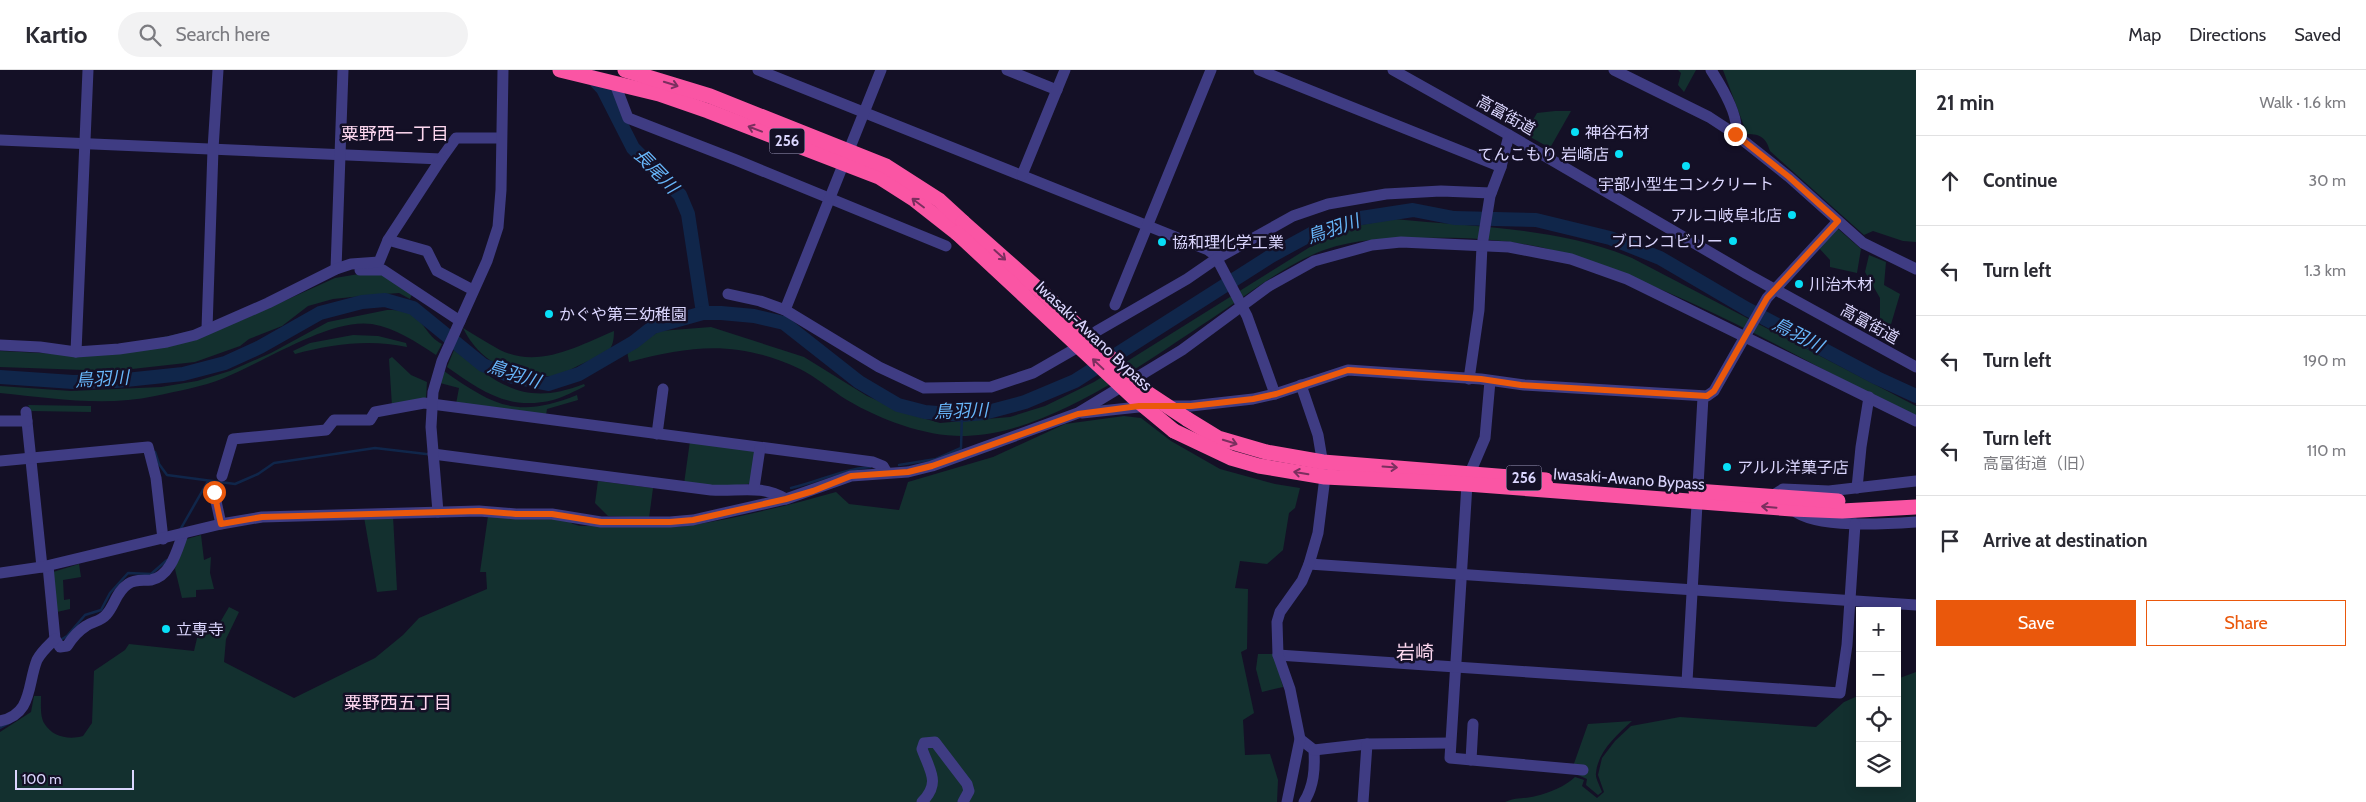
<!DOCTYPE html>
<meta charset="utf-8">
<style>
body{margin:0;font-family:Cabin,"Noto Sans JP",sans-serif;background:#f2f2f3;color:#2b2b33}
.controls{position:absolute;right:15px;bottom:15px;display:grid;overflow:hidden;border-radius:0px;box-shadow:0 2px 12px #0003}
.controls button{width:45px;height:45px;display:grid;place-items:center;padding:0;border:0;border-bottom:1px solid #e1e1e2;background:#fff;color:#2b2b33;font:25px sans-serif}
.scale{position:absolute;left:15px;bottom:12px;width:119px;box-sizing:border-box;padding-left:5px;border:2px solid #dbd6fe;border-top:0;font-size:14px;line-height:18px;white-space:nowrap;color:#dbd6fe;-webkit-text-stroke:4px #141026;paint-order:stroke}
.stop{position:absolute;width:15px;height:15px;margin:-11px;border:4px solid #ea580c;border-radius:50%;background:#fff}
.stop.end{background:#ea580c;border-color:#fff;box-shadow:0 1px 5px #0008}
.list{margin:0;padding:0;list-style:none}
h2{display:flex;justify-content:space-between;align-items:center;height:65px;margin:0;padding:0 20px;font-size:21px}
h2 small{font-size:16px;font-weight:400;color:#7c7c81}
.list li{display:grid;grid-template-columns:32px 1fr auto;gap:15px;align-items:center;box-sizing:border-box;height:90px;padding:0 20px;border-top:1px solid #e1e1e2}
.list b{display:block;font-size:19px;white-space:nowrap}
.list p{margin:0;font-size:16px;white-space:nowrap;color:#7c7c81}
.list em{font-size:16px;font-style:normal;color:#7c7c81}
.actions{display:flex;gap:10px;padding:15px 20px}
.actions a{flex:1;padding:11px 0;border:1px solid #ea580c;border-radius:0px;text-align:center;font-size:18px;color:#ea580c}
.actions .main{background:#ea580c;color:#fff}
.icon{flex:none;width:28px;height:28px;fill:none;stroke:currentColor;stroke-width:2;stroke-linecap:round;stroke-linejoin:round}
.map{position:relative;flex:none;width:1916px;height:732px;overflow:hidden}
header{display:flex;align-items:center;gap:30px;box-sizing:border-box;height:70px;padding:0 25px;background:#fff;border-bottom:1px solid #e1e1e2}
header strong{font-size:24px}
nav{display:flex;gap:28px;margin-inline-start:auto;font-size:18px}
.search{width:350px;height:45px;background:#f2f2f3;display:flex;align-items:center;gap:12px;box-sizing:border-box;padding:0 18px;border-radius:28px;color:#7c7c81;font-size:19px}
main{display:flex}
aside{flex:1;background:#fff}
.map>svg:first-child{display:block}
.green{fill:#13302f}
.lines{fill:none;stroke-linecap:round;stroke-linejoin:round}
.stream{stroke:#10264a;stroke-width:2.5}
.river{stroke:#10264a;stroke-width:14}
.minor{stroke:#3f3c83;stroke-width:11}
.highway{stroke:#fa55a4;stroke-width:15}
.highway-bridge{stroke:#fa55a4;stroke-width:15}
.oneway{stroke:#7b2f5f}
.route{stroke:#ea580c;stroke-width:6}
.poi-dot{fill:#08dff7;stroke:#141026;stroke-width:2}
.labels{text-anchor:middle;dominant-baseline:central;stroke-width:5;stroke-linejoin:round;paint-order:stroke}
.shield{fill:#141026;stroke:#9f9bbd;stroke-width:1}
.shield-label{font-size:15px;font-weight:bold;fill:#dbd6fe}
.street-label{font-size:16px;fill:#dbd6fe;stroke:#141026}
.poi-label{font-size:16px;fill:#dbd6fe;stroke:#141026;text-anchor:start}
.neighbourhood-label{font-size:18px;fill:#fed8f0;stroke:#141026}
.water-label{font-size:18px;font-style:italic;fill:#67b6fa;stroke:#141026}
.quarter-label{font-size:19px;fill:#fed8f0;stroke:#141026}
</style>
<header>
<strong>Kartio</strong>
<div class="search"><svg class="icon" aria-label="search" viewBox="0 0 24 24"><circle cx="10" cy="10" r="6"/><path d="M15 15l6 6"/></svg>Search here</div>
<nav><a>Map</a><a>Directions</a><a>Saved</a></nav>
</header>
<main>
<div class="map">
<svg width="1916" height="732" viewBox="0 0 1916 732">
<rect width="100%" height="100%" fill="#141026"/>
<g class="green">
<path d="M 1678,0 L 1696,0 L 1684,22 L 1678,15 L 1681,3 Z"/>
<path d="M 1723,0 L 1916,0 L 1916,172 L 1903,171 L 1873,161 L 1864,165 L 1770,81 C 1766,68 1761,64 1747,64 Z"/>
<path d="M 1555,41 L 1571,41 L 1550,78 L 1525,64 L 1537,43 Z"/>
<path d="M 1394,149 C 1474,157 1557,157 1632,188 L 1916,336 L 1916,349 C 1811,294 1707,232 1594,194 C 1576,189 1558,181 1540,177 C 1501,169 1461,167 1421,168 C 1389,168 1355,169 1324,180 C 1284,195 1247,225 1211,249 C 1144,293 1048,364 966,366 C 926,367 881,350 847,330 C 831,320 816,307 800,299 C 738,270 693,275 629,292 L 627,281 L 660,261 L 711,257 L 804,287 L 867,326 L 912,345 L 940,353 L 1010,347 L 1045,336 L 1094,312 L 1310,177 L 1361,155 Z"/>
<path d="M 1837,158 L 1861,179 L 1857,203 L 1830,197 L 1830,190 L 1819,178 Z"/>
<path d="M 1869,185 L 1886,192 L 1884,215 L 1900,224 L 1886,271 L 1880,269 L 1880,228 L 1865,202 Z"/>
<path d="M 371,202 L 389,206 L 412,224 L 410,229 L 399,223 L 371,225 L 333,229 L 308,236 L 282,256 L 249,269 L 240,276 L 195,292 L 114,301 L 0,297 L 0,281 L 81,285 L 242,250 L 335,208 Z"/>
<path d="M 387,240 C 393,240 401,240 407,242 C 423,248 427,267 442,274 L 436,285 C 416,272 396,258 372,254 C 330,248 264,292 224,308 C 202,317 178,321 155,326 C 104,337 51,328 0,323 L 0,316 L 71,321 L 161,317 L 197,311 L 230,301 L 271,283 L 328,252 Z"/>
<path d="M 463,258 C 475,265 487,273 500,280 C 539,299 578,276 614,261 C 614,285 603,285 584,293 C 575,297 565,303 556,306 C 549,307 539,305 533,304 C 499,299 479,289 463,258 Z"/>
<path d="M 353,265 L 378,266 L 406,273 L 407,277 C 369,269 333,274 295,284 L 293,281 L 310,273 Z"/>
<path d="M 454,280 C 499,315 525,337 584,314 L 585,316 C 575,321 564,327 553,330 C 509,341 481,321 447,297 Z"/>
<path d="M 392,287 L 411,305 L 427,312 L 426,328 L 392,336 L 389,289 Z"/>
<path d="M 444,301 C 494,336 517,349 577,325 L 578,330 L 547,339 L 546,345 L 456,334 L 459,318 L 440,313 Z"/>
<path d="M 28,335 L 91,336 L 91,342 L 31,341 Z"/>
<path d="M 1124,346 L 1141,348 L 1171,371 L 1220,399 L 1275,414 L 1300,418 L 1295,438 L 1289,443 L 1283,480 L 1267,494 L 1240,491 L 1235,518 L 1248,519 L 1247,579 L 1241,582 L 1254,643 L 1243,650 L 1245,685 L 1270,684 L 1278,710 L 1277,732 L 0,732 L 0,662 L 31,642 L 34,626 L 41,626 C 41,634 40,646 44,653 C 52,667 69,670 83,666 L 92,653 L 94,601 L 125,580 L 129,574 L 194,581 L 198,564 L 215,561 L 229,537 L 239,542 L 226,569 L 224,592 L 294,628 L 375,588 L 403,565 L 419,548 L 487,519 L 486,502 L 480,502 L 488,446 L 565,449 C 584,463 592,452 613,452 C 636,453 662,459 686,456 C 733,449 790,435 836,422 L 849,434 L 899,440 L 908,412 L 993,387 L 1065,354 Z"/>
<path d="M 690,371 L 760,381 L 756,413 L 720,417 L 684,414 Z"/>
<path d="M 598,411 L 653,418 L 649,448 L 608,446 L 595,433 Z"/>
<path d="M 393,446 L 397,520 L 377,522 L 364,447 Z"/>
<path d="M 201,465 L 204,490 L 211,487 L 210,503 L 214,519 L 196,520 L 196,527 L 182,528 L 175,499 L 183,470 Z"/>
<path d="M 79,494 L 81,507 L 63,510 L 64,530 L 70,529 L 70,539 L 57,542 L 53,502 Z"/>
<path d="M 1258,584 L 1274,584 L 1283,617 L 1262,622 L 1256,599 Z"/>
<path d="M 1916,602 L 1916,732 L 1505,732 C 1516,727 1525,729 1536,726 C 1549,723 1566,716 1575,707 L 1584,710 L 1582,716 L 1597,728 L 1604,722 L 1598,705 L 1602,688 L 1615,671 L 1631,656 L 1680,647 L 1816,657 L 1844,632 L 1860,625 L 1860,713 L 1897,713 L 1897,609 Z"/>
<path d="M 1632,651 C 1617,665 1598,681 1596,703 C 1595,708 1600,716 1602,722 L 1598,725 L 1586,715 L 1587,709 L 1571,702 L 1588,654 Z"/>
</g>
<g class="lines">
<g class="stream">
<path d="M 155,382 L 159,394 L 167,405 L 235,414 L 258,404 L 274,393 L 375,378 L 426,384"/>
<path d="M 899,395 L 936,389 L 961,378 L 962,345"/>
<path d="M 791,418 C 818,412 842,399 870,397"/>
<path d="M 180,460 L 208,411"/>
<path d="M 59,571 L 67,566 L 85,545 L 101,540 L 110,523 L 128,503 L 151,504 L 167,490"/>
<path d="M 0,658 L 11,652"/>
</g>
<g class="river">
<path d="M 589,4 L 603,19 L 633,78 L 680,125 L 688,144 L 703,243"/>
<path d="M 0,307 L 73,312 L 116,311 L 183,304 L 225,293 L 260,277 L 320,243 L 362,232 L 385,230 L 413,238 L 483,295 L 513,307 L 548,314 L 579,304 L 634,272 L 653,257 L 703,243 L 721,243 L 754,246 L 784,253 L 859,312 L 898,335 L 925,342 L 962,345 L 984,343 L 1025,332 L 1075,311 L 1271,186 L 1315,162 L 1361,148 L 1413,140 L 1454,148 L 1536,150 L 1610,168 L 1660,188 L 1747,239 L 1877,308 L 1916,326"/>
</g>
<g class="minor">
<path d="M 758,0 L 1208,180 L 1215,185 L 1247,246 L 1275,324"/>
<path d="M 1007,0 L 1057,20"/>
<path d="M 1259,0 L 1501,97"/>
<path d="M 1393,0 L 1509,65 L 1747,204 L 1916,297"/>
<path d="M 1614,0 L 1709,47 L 1735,64 L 1789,107 L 1863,173 L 1916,199"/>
<path d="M 1711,0 C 1720,14 1741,48 1735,64"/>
<path d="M 615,14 L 628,48 L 736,90 L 946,176"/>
<path d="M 0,70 L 441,89 L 456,68 L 501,68"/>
<path d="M 1022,105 L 1065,0"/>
<path d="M 388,170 L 427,181 L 437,201 L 473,220"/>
<path d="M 336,199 L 343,0"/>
<path d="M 360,200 L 383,200 L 460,251"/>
<path d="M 728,224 L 760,231 L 785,240 L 879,297 L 924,318 L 991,317 L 1033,303 L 1073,280 L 1097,261 L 1187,209 L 1216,189 L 1293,146 L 1328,134 L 1386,124 L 1441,121 L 1491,123"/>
<path d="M 1115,235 L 1211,0"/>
<path d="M 785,240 L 881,0"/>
<path d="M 207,259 L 213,79 L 218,0"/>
<path d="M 0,275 L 40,277 L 76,282 L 119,279 L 167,272 L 195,265 L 268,233 L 336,199 L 351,194 L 379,192 L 388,170 L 441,89"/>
<path d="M 76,282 L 88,0"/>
<path d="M 1469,309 L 1479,240 L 1482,176 L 1490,126 L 1501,97 L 1509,65"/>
<path d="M 1166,336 L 1191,336 L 1253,329 L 1275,324 L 1348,300 L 1481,309 L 1524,315 L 1707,326 L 1714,321 L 1767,228 L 1838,151"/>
<path d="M 26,342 L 42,497"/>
<path d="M 1082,343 L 1148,336"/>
<path d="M 0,351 L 27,351"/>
<path d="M 657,364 L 663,319"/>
<path d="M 433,384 L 711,420 C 738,422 761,414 786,429"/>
<path d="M 0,391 L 148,377 L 156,408 L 163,469"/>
<path d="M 1470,403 L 1485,368 L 1490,311"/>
<path d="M 222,406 L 233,369 L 326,360 L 334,350 L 370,350 L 375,342 L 424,333 L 873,392 L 883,396 L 887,403"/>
<path d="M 1467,414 L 1450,688 L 1583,700"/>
<path d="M 754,418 L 760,378"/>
<path d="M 1857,418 L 1861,377 L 1869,327"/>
<path d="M 214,422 L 221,454"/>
<path d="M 1772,426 L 1783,419 L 1829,421 L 1916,411"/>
<path d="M 1793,440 C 1816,459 1887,454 1916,452"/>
<path d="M 438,442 L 431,357 L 433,322 L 442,291 L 487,191 L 498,157 L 501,120 L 503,0"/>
<path d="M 1309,494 L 1916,535"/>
<path d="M 48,496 L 55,569 L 60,577 L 67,576 C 72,568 78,561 86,556 C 92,552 101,551 106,545 C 115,535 116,522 128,514 C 135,509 143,511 151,510 C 171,506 177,480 183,464"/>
<path d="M 0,503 L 42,497 L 221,454 L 262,447 L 479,441 L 516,444 L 552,444 L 601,452 L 670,452 L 693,450 L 786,429 L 851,406 L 908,402 L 932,396 L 1078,343 L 1182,280 L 1269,216 L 1314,191 L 1372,175 L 1401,172 L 1509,177 L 1571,189 L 1627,209 L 1916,351"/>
<path d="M 1278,585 L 1840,623 L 1847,575 L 1855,454"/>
<path d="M 1687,612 L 1703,327"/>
<path d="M 0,651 C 33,644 27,615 37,590 C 41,582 49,575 55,569"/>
<path d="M 1300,669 L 1314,680 C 1315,699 1314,716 1304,732"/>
<path d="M 1314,680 L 1367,674"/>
<path d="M 1471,690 L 1473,654"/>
<path d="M 922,732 C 941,713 930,701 922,679 L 924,673 L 935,672 L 967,714 L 969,721 L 963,732"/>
<path d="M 1287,732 L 1300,669 L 1290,619 L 1278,585 L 1277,552 L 1280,542 L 1302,511 L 1309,494 L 1318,463 L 1325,407 L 1318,365 L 1301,315"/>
<path d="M 1363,732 L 1367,674 L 1450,673"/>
</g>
<g class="highway">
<path d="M 560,0 L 659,24 L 708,41 L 879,107 L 915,130 L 957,163"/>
<path d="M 625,0 L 710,26 L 886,96 L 939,130 L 963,152"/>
<path d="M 1187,349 L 1218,368 L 1266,382 L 1323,392 L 1546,410"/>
<path d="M 1174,361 L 1231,388 L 1259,396 L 1325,407 L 1467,414 L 1792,439 L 1842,441 L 1916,437"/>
<path d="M 1696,421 L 1838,431"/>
</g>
<g class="highway-bridge">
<path d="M 963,152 L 1044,224 L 1146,322 L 1187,349"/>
<path d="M 957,163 L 1133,327 L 1174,361"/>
</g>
</g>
<defs><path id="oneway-shaft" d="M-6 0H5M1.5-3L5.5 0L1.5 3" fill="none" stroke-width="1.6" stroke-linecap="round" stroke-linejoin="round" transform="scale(1.25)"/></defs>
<g class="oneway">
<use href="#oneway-shaft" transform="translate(671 14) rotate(17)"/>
<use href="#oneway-shaft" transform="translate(755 59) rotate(-159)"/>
<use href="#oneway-shaft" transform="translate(918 133) rotate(-143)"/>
<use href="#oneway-shaft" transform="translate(1000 185) rotate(42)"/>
<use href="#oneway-shaft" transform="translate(1098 294) rotate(-137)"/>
<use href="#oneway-shaft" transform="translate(1230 372) rotate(17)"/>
<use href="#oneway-shaft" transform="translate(1390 397) rotate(4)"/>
<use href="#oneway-shaft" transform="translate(1301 403) rotate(-171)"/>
<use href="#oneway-shaft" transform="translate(1769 437) rotate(-175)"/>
</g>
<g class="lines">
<path class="route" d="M 214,422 L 221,454 L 262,447 L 479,441 L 516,444 L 552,444 L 601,452 L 670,452 L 693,450 L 786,429 L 813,421 L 851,406 L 908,402 L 932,396 L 1078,344 L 1139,336 L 1191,336 L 1253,329 L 1276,324 L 1348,300 L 1481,309 L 1521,315 L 1707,326 L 1714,321 L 1767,228 L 1838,151 L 1789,107 L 1735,64"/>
</g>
<g class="poi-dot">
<circle cx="1575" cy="62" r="5"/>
<circle cx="1619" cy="84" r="5"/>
<circle cx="1686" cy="96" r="5"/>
<circle cx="1792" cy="145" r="5"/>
<circle cx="1733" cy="171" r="5"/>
<circle cx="1162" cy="172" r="5"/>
<circle cx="1799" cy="214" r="5"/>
<circle cx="549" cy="244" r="5"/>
<circle cx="1727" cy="397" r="5"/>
<circle cx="166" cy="559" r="5"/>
</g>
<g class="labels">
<g class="shield">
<rect x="769.5" y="58.5" width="35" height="25" rx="4"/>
<rect x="1506.5" y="395.5" width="35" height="25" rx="4"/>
</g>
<g class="shield-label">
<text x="787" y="71">256</text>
<text x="1524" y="408">256</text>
</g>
<g class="street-label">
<text transform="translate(1506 45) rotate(29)">高富街道</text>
<text transform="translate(1870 254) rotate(29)">高富街道</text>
<text transform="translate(1094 266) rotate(43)">Iwasaki-Awano Bypass</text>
<text transform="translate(1629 409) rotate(4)">Iwasaki-Awano Bypass</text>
</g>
<g class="poi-label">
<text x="1585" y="62">神谷石材</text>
<text x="1609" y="84" text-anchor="end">てんこもり 岩崎店</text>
<text x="1686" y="114" text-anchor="middle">宇部小型生コンクリート</text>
<text x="1782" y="145" text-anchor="end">アルコ岐阜北店</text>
<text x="1723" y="171" text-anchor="end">ブロンコビリー</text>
<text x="1172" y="172">協和理化学工業</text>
<text x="1809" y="214">川治木材</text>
<text x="559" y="244">かぐや第三幼稚園</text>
<text x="1737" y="397">アルル洋菓子店</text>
<text x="176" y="559">立専寺</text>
</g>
<g class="neighbourhood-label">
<text x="395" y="64">粟野西一丁目</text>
<text x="398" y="633">粟野西五丁目</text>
</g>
<g class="water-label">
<text transform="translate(656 101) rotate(46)">長尾川</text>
<text transform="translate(1333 159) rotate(-19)">鳥羽川</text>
<text transform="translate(1798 265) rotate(27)">鳥羽川</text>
<text transform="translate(514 304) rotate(18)">鳥羽川</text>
<text transform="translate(102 309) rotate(-3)">鳥羽川</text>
<text transform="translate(961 341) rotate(-2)">鳥羽川</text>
</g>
<g class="quarter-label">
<text x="1415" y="582">岩崎</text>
</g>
</g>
</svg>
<div class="controls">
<button>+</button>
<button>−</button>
<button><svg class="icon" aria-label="locate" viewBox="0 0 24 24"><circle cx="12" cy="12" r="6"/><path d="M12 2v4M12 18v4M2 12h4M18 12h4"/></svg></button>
<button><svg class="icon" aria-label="layers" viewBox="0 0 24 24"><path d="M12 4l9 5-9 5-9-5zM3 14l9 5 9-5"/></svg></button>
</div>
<div class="scale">100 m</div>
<div class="stop" style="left:214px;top:422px"></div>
<div class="stop end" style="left:1735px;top:64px"></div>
</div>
<aside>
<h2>21 min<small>Walk · 1.6 km</small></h2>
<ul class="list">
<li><svg class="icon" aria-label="ahead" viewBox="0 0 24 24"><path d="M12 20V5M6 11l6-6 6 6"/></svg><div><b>Continue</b></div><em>30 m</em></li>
<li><svg class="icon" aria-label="left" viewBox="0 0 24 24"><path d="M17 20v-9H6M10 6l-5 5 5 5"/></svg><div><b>Turn left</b></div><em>1.3 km</em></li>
<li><svg class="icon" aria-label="left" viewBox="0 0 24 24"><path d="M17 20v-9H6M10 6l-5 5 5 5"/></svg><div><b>Turn left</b></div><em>190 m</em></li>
<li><svg class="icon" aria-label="left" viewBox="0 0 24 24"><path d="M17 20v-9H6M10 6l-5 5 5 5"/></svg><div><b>Turn left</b><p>高富街道（旧）</p></div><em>110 m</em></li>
<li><svg class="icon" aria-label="arrive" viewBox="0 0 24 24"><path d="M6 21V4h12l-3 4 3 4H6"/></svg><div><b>Arrive at destination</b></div></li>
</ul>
<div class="actions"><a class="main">Save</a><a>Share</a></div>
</aside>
</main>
